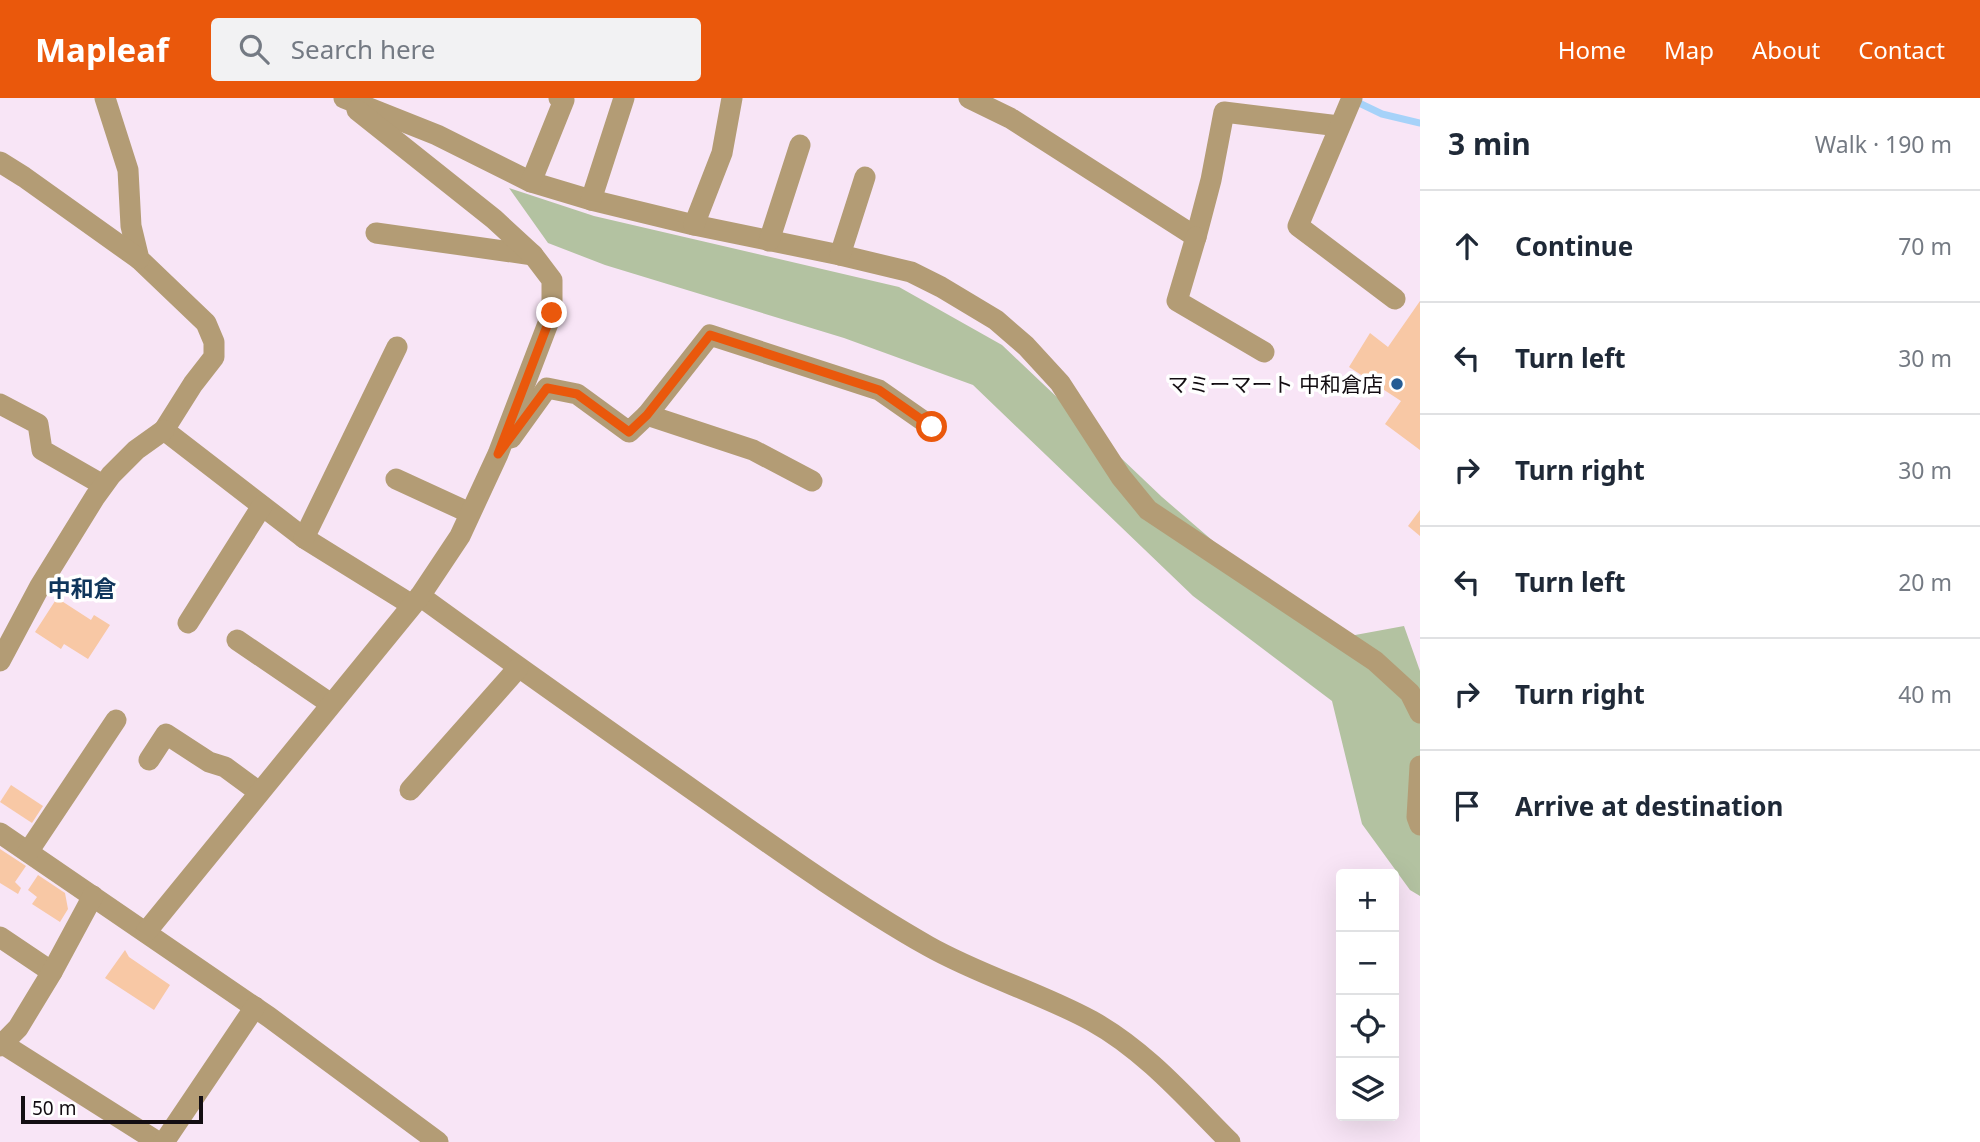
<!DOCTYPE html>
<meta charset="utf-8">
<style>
body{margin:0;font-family:"Noto Sans","Noto Sans JP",sans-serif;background:#f2f2f3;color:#1f2937}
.controls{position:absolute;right:21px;bottom:21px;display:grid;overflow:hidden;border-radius:7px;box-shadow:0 7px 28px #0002}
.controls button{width:63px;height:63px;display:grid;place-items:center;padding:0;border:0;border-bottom:2px solid #e0e1e3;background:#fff;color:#1f2937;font:35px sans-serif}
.scale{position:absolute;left:21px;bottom:18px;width:182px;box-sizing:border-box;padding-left:7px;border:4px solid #130d12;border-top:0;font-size:19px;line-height:24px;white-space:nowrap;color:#130d12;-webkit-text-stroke:5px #fff;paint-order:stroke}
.stop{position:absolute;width:21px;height:21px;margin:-16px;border:5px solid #ea580c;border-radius:50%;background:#fff}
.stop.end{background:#ea580c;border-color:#fff;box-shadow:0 2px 7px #0008}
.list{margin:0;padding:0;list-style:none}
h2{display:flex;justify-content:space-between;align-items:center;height:91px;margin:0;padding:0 28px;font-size:30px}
h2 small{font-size:23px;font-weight:400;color:#747a83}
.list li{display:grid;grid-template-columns:46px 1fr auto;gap:21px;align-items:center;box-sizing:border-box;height:112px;padding:0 28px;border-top:2px solid #e0e1e3}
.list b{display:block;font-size:26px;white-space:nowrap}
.list em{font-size:23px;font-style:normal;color:#747a83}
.icon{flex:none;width:38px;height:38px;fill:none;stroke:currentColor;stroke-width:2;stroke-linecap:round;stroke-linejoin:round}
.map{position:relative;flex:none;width:1420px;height:1044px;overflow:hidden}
header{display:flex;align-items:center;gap:42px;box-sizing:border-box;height:98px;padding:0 35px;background:#ea580c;color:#fff}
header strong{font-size:33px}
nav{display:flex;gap:38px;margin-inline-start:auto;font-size:24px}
.search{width:490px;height:63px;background:#f2f2f3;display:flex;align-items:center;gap:18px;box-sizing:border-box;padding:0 24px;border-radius:7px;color:#747a83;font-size:26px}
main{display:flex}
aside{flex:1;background:#fff}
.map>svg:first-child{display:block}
.green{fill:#b3c2a1}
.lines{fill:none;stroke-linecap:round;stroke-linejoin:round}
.stream{stroke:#a6d2f9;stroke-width:7}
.building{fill:#f8c8a5}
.minor{stroke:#b39c75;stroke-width:21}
.route{stroke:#ea580c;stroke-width:9}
.poi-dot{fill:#255c94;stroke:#fff;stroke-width:2.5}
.labels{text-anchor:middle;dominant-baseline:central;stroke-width:7;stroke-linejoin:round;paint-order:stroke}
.poi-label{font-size:21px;fill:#130d12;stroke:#fff;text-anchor:end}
.neighbourhood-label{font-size:23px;font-weight:bold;fill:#0f355b;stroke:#fff}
</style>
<header>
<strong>Mapleaf</strong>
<div class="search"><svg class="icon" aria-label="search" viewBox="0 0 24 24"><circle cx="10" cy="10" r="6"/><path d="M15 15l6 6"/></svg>Search here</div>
<nav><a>Home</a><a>Map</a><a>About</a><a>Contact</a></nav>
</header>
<main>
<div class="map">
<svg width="1420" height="1044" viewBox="0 0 1420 1044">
<rect width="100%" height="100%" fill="#f8e5f6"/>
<path class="green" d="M 509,90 L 594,118 L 899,189 L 1002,247 L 1162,399 L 1328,542 L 1404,528 L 1420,573 L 1420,798 L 1410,792 L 1362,726 L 1332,603 L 1193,498 L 973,287 L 844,240 L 605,167 L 548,145 Z"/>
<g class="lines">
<path class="stream" d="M 1355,3 L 1382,16 L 1420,25"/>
</g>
<g class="building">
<path d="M 1420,203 L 1420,352 L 1385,326 L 1401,303 L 1349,269 L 1370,235 L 1388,249 Z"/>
<path d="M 1420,412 L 1420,438 L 1408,428 Z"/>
<path d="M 57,500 L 91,522 L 94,517 L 110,527 L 88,561 L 64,546 L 61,551 L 35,534 Z"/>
<path d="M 11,687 L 43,708 L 32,725 L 0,704 Z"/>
<path d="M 0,751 L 26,768 L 15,784 L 21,790 L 18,796 L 0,785 Z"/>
<path d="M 38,777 L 65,795 L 68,811 L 60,824 L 32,806 L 37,799 L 28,792 Z"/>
<path d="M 125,852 L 129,859 L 170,887 L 154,912 L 105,880 Z"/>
</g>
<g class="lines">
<g class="minor">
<path d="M 105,0 L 128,72 L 131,128 L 139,161 L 206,225 L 214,244 L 214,259 L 193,286 L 164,332 L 304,440 L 412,507"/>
<path d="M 344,0 L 437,37 L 531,84 L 591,102 L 694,127 L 840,157 L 911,174 L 941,189 L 996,222 L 1026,248 L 1060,285 L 1121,379 L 1148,412 L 1375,563 L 1410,595 L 1420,615"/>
<path d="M 969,0 L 1010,20 L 1196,139 L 1211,82 L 1224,14 L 1339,28"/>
<path d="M 1352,0 L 1298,128 L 1395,201"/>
<path d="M 0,64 L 24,79 L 139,161"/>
<path d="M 531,84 L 564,2 L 559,0"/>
<path d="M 591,102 L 624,0"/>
<path d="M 694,127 L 722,55 L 732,0"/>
<path d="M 376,135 L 533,157"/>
<path d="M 1196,139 L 1177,203 L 1264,254"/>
<path d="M 769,143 L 800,47"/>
<path d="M 840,157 L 865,79"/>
<path d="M 0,306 L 38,326 L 42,352 L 103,387"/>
<path d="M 647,317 L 753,352 L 812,383"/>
<path d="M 511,340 L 547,290 L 577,296 L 629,334 L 647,317 L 710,237 L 879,292 L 932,329"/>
<path d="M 396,381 L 470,415"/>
<path d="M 304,440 L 397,249"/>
<path d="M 420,498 C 512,565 606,631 700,697 C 774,749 849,803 928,848 C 981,878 1039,894 1092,923 C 1146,953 1187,1001 1230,1044"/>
<path d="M 188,525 L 262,408"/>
<path d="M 237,542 L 331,606"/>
<path d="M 0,563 L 40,488 L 95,399 L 111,377 L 136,352 L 164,332"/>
<path d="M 149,662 L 166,636 L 209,664 L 225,669 L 259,694"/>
<path d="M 1420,668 L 1417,719 L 1420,727"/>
<path d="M 410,692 L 518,570"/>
<path d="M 0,735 L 269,919 L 438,1044"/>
<path d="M 28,754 L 116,622"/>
<path d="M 146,834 L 420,498 L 460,438 L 498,356 L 552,215 L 552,182 L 533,157 L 494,121 L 357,12"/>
<path d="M 0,839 L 52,874"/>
<path d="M 0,944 L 158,1044"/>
<path d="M 0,948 L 18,930 L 52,874 L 93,798"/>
<path d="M 164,1044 L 255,909"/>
</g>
</g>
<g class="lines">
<path class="route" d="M 552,215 L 498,356 L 547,290 L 577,296 L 629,334 L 647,317 L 710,237 L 879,292 L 932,329"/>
</g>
<circle class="poi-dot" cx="1397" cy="286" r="7"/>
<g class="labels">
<g class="poi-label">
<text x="1383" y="286">マミーマート 中和倉店</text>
</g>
<g class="neighbourhood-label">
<text x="82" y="490">中和倉</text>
</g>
</g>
</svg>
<div class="controls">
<button>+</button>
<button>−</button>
<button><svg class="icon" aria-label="locate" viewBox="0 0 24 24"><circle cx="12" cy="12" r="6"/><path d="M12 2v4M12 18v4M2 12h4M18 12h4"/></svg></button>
<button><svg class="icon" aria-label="layers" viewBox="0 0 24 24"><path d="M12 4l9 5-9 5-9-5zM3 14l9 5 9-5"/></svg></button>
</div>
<div class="scale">50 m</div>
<div class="stop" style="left:932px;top:329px"></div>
<div class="stop end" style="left:552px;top:215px"></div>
</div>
<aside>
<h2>3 min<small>Walk · 190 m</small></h2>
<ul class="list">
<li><svg class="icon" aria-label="ahead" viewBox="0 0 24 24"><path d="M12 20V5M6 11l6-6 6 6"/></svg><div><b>Continue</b></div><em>70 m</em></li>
<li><svg class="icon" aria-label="left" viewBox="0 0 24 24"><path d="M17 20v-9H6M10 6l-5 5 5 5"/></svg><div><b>Turn left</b></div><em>30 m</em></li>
<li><svg class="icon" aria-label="right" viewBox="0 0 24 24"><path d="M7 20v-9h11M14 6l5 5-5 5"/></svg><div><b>Turn right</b></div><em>30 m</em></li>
<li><svg class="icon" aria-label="left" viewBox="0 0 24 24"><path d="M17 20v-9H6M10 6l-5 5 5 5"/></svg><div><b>Turn left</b></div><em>20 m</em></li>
<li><svg class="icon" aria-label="right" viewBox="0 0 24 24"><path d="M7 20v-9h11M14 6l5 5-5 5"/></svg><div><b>Turn right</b></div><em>40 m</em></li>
<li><svg class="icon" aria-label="arrive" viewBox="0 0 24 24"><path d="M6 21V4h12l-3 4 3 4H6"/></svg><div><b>Arrive at destination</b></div></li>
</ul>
</aside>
</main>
